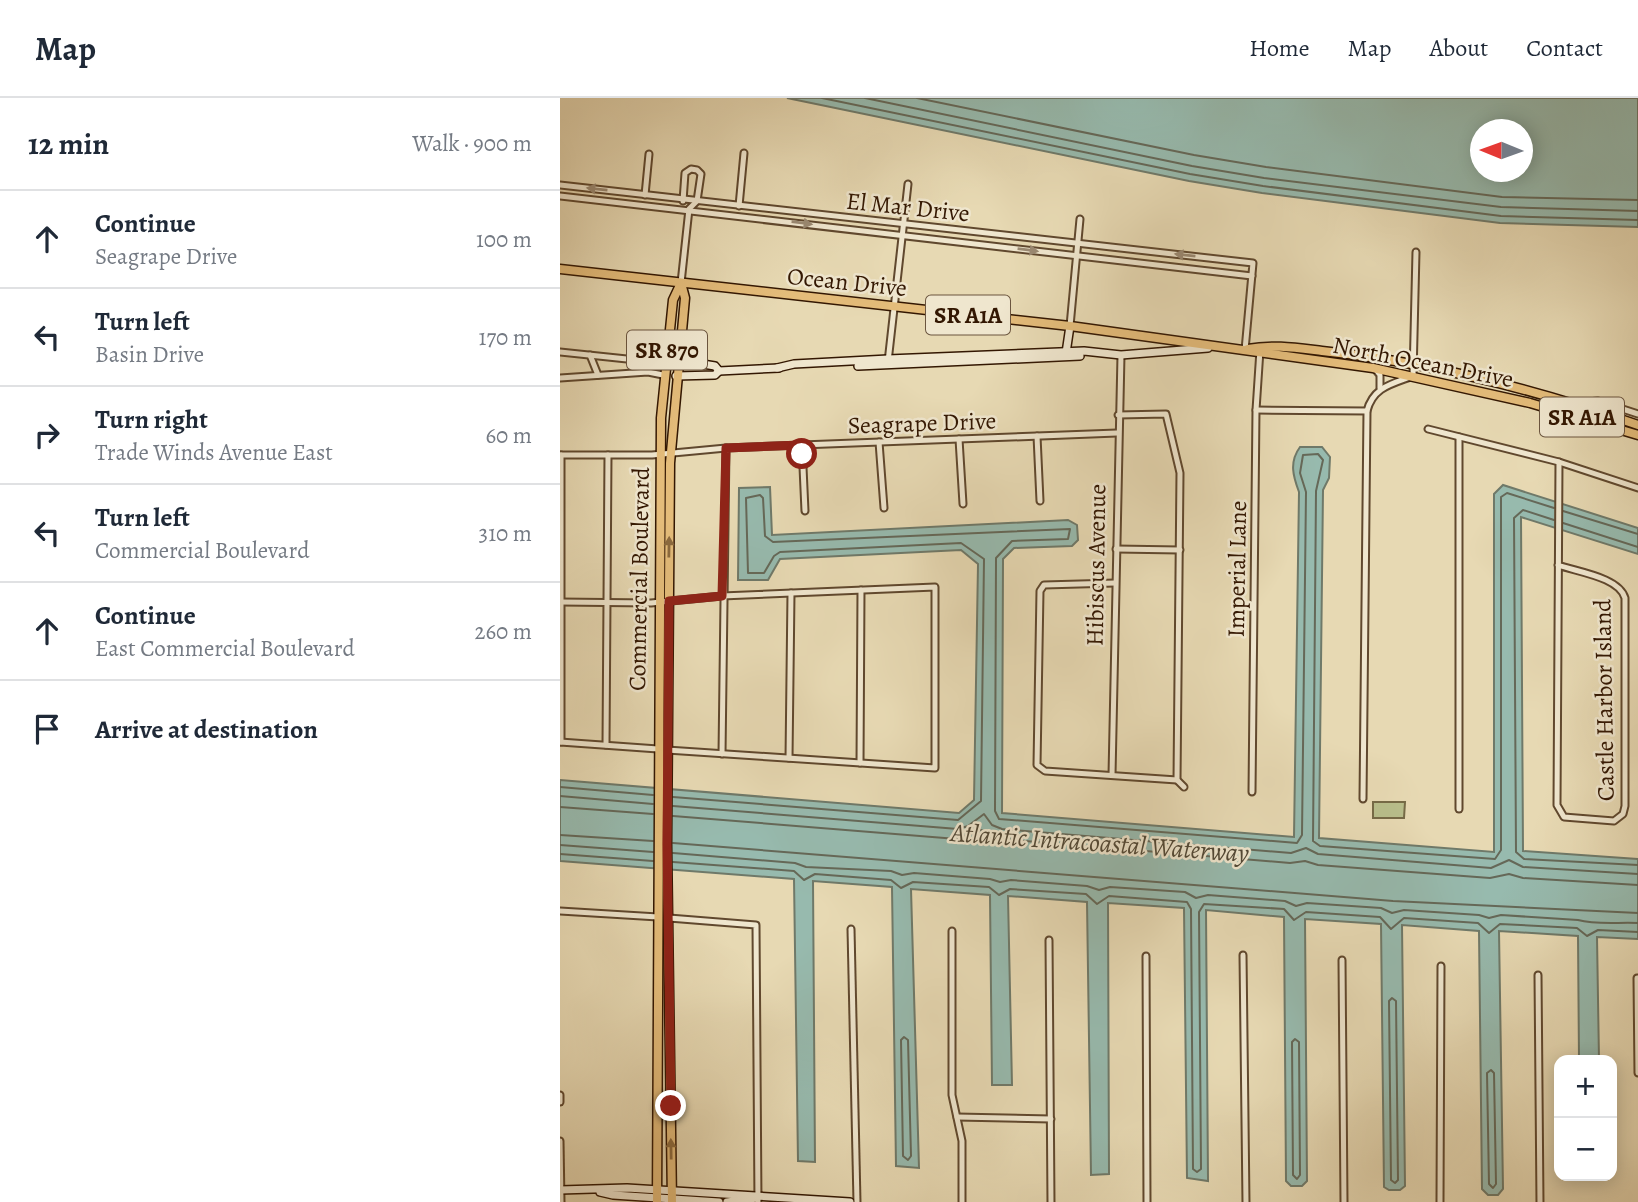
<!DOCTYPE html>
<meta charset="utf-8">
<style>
body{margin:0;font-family:Alegreya,serif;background:#f6f6f7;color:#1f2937}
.controls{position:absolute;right:21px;bottom:21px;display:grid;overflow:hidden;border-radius:14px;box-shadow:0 4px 18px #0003}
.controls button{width:63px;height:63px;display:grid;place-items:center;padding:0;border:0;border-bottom:2px solid #e0e1e3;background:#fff;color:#1f2937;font:35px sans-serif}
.compass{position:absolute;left:910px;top:21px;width:63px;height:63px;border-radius:50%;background:#fff;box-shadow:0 4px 18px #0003;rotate:271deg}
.stop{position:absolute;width:21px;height:21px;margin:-16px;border:5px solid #8f2418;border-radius:50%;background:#fff}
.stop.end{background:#8f2418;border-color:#fff;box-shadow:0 2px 7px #0008}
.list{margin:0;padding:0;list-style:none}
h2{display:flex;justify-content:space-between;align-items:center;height:91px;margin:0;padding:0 28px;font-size:30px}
h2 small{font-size:23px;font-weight:400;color:#747a83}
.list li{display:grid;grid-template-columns:46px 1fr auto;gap:21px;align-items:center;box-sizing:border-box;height:98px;padding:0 28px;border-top:2px solid #e0e1e3}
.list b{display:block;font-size:26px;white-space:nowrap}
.list p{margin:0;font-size:23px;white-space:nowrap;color:#747a83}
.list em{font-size:23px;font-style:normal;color:#747a83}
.icon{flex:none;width:38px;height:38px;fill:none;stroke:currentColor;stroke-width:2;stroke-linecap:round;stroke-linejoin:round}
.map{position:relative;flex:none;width:1078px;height:1104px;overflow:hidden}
header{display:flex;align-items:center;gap:42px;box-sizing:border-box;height:98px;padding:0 35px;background:#fff;border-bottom:2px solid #e0e1e3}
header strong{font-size:33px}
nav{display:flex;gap:38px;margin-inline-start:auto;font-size:24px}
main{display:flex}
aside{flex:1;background:#fff}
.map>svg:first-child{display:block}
.green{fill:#b8be8b;stroke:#766a46;stroke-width:2}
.water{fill:#97baae;stroke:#6f7969;stroke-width:2;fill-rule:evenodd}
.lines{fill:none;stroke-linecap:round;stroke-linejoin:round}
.shore{stroke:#656858;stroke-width:2}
.street-casing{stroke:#60482e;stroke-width:9}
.secondary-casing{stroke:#331702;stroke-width:10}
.primary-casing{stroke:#331702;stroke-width:11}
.street{stroke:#efe6ce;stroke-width:5}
.secondary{stroke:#efe6ce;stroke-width:7}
.primary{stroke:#e4bc7a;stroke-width:8}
.oneway{fill:#9a8972}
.oneway2{fill:#8c6a3e}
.route{stroke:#8f2418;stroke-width:9}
.labels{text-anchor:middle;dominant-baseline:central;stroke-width:5;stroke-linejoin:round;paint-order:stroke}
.shield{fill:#efe6ce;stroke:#6b553f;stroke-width:2}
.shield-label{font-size:23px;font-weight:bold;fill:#331702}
.street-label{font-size:24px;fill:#331702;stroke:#efe6ce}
.water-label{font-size:26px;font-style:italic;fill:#514836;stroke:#efe6ce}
</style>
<header>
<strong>Map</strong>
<nav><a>Home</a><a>Map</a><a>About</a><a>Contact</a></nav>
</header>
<main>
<aside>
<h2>12 min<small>Walk · 900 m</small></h2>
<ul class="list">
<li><svg class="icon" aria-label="ahead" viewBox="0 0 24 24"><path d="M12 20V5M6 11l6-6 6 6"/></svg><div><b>Continue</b><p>Seagrape Drive</p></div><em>100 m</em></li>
<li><svg class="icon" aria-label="left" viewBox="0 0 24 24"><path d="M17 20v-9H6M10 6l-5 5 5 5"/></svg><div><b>Turn left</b><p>Basin Drive</p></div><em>170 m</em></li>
<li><svg class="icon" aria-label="right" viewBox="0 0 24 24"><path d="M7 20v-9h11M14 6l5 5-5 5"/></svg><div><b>Turn right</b><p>Trade Winds Avenue East</p></div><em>60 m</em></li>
<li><svg class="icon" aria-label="left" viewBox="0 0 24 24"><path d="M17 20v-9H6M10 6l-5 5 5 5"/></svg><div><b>Turn left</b><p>Commercial Boulevard</p></div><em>310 m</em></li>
<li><svg class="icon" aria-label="ahead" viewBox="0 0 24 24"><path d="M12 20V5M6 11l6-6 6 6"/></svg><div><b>Continue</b><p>East Commercial Boulevard</p></div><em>260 m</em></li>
<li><svg class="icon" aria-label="arrive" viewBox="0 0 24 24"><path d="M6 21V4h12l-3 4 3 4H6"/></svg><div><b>Arrive at destination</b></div></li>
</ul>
</aside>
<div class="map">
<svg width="1078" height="1104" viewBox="0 0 1078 1104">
<rect width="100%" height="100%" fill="#e7d9b3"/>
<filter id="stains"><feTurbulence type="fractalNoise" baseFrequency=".00286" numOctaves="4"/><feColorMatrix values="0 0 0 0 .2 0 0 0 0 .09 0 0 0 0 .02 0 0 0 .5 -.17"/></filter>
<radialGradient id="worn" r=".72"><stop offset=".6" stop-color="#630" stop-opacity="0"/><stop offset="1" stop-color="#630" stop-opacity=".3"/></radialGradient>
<path class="green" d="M 813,704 L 845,704 L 844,720 L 813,720 Z"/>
<g class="water">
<path d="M 227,0 L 1078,0 L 1078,129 L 940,125 L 702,95 L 629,83 ZM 920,32 L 962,32 L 962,74 L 920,74 Z"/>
<path d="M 740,349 L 762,349 L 770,359 L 769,380 L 763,392 L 759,740 L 934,754 L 934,396 L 943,387 L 1078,430 L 1078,456 L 961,419 L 963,753 L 1078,761 L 1078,841 L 1037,839 L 1039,962 L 1019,962 L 1018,838 L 939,833 L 943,1091 L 938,1097 L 928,1097 L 922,1091 L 919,833 L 842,827 L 845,1088 L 840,1092 L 829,1092 L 824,1089 L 821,826 L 745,821 L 747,1083 L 742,1088 L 731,1088 L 726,1083 L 724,819 L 646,812 L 648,1083 L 627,1080 L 624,810 L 548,805 L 549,1076 L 531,1077 L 527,804 L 448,798 L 452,987 L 432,987 L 430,797 L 351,791 L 359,1070 L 336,1068 L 332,789 L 253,783 L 255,1064 L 238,1063 L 234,781 L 0,763 L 0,682 L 399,715 L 414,702 L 418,466 L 401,452 L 220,461 L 208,482 L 178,482 L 179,390 L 210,389 L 212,437 L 508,422 L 517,427 L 518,442 L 512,448 L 454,450 L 443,461 L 442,715 L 734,739 L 739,394 C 733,378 729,364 740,349 Z"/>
</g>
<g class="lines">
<g class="shore">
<path d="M 262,0 L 630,76 L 703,88 L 941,118 L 1078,122"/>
<path d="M 305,0 L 632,68 L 704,80 L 941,109 L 1078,113"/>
<path d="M 357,0 L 634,57 L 706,69 L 942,99 L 1078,102"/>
<path d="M 1003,413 L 1078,436"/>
<path d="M 994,422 L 963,412 L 954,420 L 956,754 L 964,761 L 1078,767"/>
<path d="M 1003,425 L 1078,449"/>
<path d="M 0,689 L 93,697"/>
<path d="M 0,698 L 93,706"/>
<path d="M 113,699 L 398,722 L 421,703 L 424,461 L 401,445 L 220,454 L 214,458 L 204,475 L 188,475 L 186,400 L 200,397 L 203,400 L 205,438 L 213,444 L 510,431 L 508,441 L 452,443 L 436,460 L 435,713 L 439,721 L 737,745 L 742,737 L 746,394 L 740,375 L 743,357 L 758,356 L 763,362 L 756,393 L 753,743 L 760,748 L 935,761 L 941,752 L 941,399 L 947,395 L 994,410"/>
<path d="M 113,708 L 398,731 L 408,728 L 424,716 L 432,727 L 442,731 L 731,755 L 746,750 L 758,756 L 931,770 L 949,762 L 963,769 L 1078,776"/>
<path d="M 0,709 L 93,716"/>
<path d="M 113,718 L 397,741 L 421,732 L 442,741 L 730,765 L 745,763 L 758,767 L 930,780 L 949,776 L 963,780 L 1078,787"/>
<path d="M 0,737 L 93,743"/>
<path d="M 113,745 L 833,803 L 1078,815"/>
<path d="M 0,747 L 93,754"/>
<path d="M 113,755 L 235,765 L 246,769 L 331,773 L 342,777 L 354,775 L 430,781 L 440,784 L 451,782 L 527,788 L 539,792 L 550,789 L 625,794 L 636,800 L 648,797 L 725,803 L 736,808 L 747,805 L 821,810 L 832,815 L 844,812 L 919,817 L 929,820 L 941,817 L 1018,822 C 1036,827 1059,824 1078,825"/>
<path d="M 0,756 L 93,763"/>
<path d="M 113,764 L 234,773 L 244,782 L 255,776 L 331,782 L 341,790 L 353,784 L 429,789 L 439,797 L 450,791 L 526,796 L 537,806 L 549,798 L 627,804 L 631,811 L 633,1071 L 637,1074 L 641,1071 L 639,814 L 644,806 L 724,811 L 734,822 L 746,814 L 820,819 L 831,831 L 844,820 L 918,825 L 929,835 L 940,826 L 1017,830 L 1027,838 L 1038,832 L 1078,834"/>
<path d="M 832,900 L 836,903 L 838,1082 L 835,1085 L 831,1082 L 829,903 Z"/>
<path d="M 344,939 L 348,942 L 351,1058 L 348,1062 L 343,1058 L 341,942 Z"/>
<path d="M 735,941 L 739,944 L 740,1077 L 737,1081 L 733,1077 L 732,944 Z"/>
<path d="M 931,972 L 934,975 L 936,1086 L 933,1090 L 929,1086 L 927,975 Z"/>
</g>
<g class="street-casing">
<g id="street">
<path d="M 0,87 L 693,165 L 685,252"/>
<path d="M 85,97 L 89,56"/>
<path d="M 0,98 L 692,178"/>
<path d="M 179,108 L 184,55"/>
<path d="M 121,185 L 129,111 L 137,103 L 141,76 L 137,72 L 131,71 L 125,75 L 123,103"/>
<path d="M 510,228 L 520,121"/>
<path d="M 0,254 L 105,265"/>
<path d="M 30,257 L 38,277"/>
<path d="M 328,264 L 348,86"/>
<path d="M 815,271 L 820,277 L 820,290"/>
<path d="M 0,280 L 88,274 L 103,277"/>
<path d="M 1016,305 L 1038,303 L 1078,316"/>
<path d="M 696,312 L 807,313"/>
<path d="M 558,317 L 606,316 L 620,375 L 617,682 L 624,689"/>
<path d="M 868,331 L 999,364 L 1078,390"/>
<path d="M 477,338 L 480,403"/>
<path d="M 399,341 L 403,406"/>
<path d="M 319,344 L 324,410"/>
<path d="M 242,347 L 245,413"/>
<path d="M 0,357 L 92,357 L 166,350 L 557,335"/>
<path d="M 556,451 L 620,452"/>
<path d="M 998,467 C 1017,474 1059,479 1065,500 L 1065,708 L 1063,716 L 1054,723 L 1004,719 L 997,707 L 999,364"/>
<path d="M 555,485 L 484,487 L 480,493 L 477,667 L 485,673 L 617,682"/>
<path d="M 0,504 L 91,505 L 162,498 L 375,489 L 375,670 L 107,652"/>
<path d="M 0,644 L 98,651"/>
<path d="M 1,644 L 1,357"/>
<path d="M 46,647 L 48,357"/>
<path d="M 162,656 L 166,350"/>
<path d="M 229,660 L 231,495"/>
<path d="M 300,665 L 301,492"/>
<path d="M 552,677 L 561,257"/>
<path d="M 692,694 L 696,312 L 700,252"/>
<path d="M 803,701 L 807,313 C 813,289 832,286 853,278 L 856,154"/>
<path d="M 899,711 L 899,339"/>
<path d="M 0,813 L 98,819"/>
<path d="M 109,820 L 196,827 L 198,1104"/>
<path d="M 291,831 L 297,1104"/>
<path d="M 392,833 L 392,997 L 402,1043 L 402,1104"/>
<path d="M 489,842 L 491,1104"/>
<path d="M 683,857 L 686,1104"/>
<path d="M 586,858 L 587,1104"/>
<path d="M 782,862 L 784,1104"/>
<path d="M 978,877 L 980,1104"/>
<path d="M 1077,880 L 1078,975"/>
<path d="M 0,997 L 0,1004"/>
<path d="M 397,1019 L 491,1021"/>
<path d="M 0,1043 L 1,1104"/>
<path d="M 880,1104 L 881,868"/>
</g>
</g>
<g class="secondary-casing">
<g id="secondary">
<path d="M 506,255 L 510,228"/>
<path d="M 118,262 L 155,268 L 159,273 L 219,270"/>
<path d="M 298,268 L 520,258"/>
<path d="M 217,270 L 234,266 L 328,261 L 524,253 L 561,257 L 648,250"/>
<path d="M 116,278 L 155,277 L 159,273"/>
<path d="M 0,1092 L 67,1090 L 290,1104"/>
<path d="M 40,1094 L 53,1097 L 159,1104"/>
<path d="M 167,1104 L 197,1100"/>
</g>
</g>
<g class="primary-casing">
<g id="primary">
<path d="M 0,171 L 510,228 L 813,270 L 970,305 L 1078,337"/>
<path d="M 688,251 C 712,246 737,250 762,253 C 868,264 977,292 1078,327"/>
<path d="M 97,1104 L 101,320 L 113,202 L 121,185"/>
<path d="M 112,1104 L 107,746 L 110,365 L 125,200 L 121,185"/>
</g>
</g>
<use href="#street" class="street"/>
<use href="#secondary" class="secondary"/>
<use href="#primary" class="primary"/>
</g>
<defs><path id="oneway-solid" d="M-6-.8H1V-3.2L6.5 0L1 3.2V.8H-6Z" transform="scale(1.75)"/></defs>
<g class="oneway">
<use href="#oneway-solid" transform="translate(37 91) rotate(-174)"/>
<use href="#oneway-solid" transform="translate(242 125) rotate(7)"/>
<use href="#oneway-solid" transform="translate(468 152) rotate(7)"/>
<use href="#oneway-solid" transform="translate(625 157) rotate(-174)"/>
</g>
<g class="oneway2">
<use href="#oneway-solid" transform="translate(109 449) rotate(-89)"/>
<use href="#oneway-solid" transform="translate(111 1051) rotate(-91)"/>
</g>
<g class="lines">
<path class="route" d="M 111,1008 L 107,746 L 109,503 L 162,498 L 166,350 L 242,347 L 242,356"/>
</g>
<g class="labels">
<g class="shield">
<rect x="366" y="197.5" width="84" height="39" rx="5"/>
<rect x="67" y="232.5" width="80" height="39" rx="5"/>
<rect x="980" y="299.5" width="84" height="39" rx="5"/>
</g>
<g class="shield-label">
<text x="408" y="217">SR A1A</text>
<text x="107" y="252">SR 870</text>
<text x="1022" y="319">SR A1A</text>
</g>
<g class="street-label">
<text transform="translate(348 109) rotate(6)">El Mar Drive</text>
<text transform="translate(287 184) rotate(6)">Ocean Drive</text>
<text transform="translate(863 264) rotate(11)">North Ocean Drive</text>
<text transform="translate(362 325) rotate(-2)">Seagrape Drive</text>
<text transform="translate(536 467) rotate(-89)">Hibiscus Avenue</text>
<text transform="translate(677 471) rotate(-89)">Imperial Lane</text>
<text transform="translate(79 481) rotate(-89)">Commercial Boulevard</text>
<text transform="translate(1044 602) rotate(-91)">Castle Harbor Island</text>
</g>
<g class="water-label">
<text transform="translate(540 745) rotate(4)">Atlantic Intracoastal Waterway</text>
</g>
</g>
<rect width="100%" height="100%" filter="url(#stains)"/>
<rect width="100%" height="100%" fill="url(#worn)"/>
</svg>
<div class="controls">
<button>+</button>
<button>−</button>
</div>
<svg class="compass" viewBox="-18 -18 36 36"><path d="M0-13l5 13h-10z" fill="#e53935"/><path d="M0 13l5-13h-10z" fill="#747a83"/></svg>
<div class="stop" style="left:242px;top:356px"></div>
<div class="stop end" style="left:111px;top:1008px"></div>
</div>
</main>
